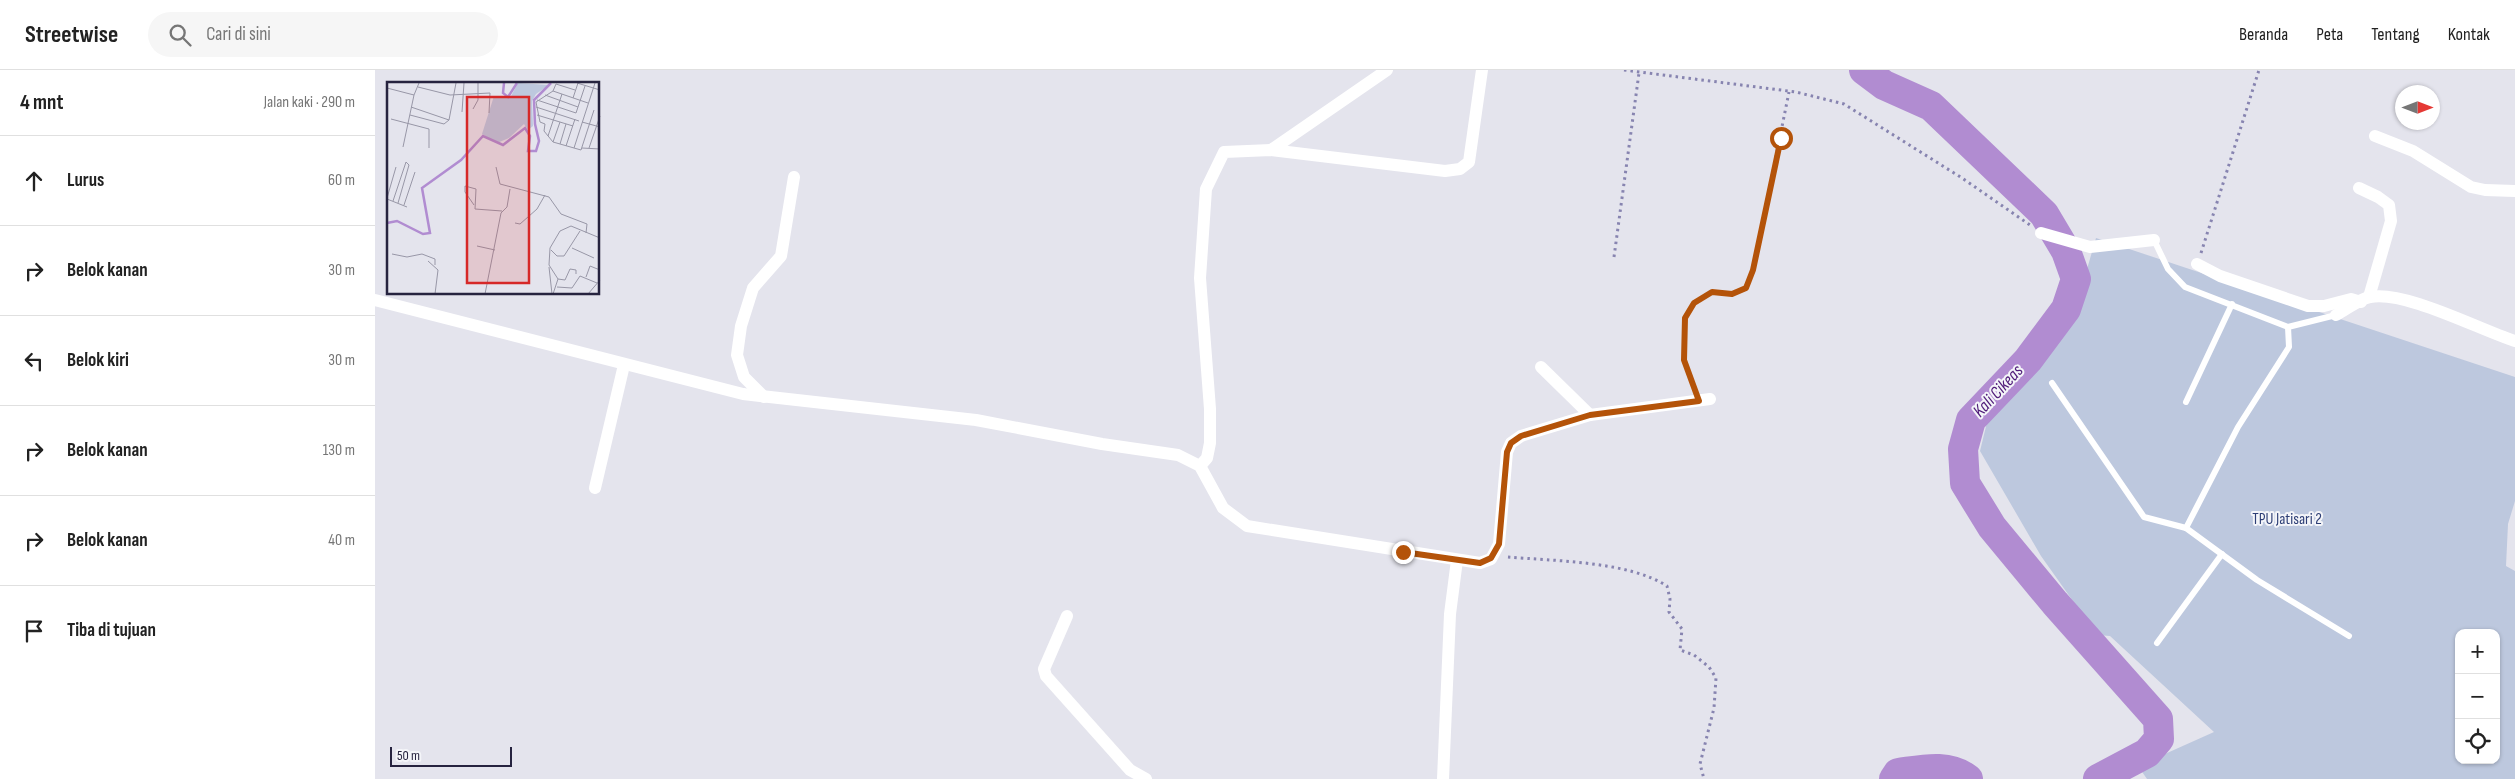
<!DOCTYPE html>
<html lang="id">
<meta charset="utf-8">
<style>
body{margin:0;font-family:"Sofia Sans Condensed",sans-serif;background:#f6f6f6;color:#222}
.controls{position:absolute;right:15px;bottom:15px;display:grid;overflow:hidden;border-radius:10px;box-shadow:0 1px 4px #0004}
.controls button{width:45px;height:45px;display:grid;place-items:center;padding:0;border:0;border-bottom:1px solid #e0e0e0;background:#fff;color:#222;font:25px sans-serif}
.compass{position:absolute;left:2020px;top:15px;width:45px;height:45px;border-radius:50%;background:#fff;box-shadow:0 1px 4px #0004;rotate:90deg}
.scale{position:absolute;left:15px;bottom:12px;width:122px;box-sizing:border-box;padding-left:5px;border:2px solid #26233f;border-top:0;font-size:14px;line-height:18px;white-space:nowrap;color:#26233f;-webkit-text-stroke:4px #f4f5f9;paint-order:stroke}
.stop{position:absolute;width:15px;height:15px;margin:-11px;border:4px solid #b45309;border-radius:50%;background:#fff}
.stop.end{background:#b45309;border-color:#fff;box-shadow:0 1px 5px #0008}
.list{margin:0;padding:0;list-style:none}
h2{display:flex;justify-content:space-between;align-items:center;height:65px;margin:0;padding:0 20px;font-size:21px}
h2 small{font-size:16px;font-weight:400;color:#767676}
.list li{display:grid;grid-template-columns:32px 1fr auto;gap:15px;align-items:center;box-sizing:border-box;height:90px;padding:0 20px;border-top:1px solid #e0e0e0}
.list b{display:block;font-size:19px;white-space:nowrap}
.list em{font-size:16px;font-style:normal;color:#767676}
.icon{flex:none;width:28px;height:28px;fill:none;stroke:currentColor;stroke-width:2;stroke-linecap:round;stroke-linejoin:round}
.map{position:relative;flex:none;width:2140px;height:709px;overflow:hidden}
header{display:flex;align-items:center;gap:30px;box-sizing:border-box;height:70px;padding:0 25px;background:#fff;border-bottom:1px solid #e0e0e0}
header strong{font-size:24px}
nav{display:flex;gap:28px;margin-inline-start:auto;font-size:18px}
.search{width:350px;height:45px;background:#f6f6f6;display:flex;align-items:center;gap:12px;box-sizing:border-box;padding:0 18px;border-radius:28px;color:#767676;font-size:19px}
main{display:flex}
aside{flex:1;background:#fff}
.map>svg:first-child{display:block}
.green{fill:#bdc8de;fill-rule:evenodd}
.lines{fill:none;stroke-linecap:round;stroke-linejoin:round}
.river{stroke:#b18cd1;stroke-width:30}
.path{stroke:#8784b0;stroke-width:3;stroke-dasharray:2.5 4;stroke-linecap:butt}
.lane{stroke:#fff;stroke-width:6}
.street{stroke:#fff;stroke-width:12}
.route{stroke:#b45309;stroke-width:6}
.labels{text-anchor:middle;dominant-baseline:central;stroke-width:4;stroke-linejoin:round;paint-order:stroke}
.park-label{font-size:16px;fill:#2d3e75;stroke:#f4f5f9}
.water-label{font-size:18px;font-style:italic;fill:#511d7a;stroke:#f4f5f9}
.inset-river{fill:none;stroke:#b18cd1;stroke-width:2.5}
.inset-road{fill:none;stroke:#9897a7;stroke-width:1}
.view{fill:#d62828;fill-opacity:0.15;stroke:#d62828;stroke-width:2.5}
.inset-edge{fill:none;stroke:#26233f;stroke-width:2.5}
</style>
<header>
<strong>Streetwise</strong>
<div class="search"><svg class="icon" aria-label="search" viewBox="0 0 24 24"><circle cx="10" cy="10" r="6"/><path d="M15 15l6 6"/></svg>Cari di sini</div>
<nav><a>Beranda</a><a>Peta</a><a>Tentang</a><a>Kontak</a></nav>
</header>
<main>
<aside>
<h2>4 mnt<small>Jalan kaki · 290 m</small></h2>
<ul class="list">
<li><svg class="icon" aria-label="ahead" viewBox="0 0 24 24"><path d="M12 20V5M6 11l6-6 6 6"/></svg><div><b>Lurus</b></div><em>60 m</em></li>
<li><svg class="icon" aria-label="right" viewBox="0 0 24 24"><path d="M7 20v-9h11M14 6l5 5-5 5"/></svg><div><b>Belok kanan</b></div><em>30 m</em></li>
<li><svg class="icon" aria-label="left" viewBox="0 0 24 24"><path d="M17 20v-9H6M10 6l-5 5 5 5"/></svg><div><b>Belok kiri</b></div><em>30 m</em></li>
<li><svg class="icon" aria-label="right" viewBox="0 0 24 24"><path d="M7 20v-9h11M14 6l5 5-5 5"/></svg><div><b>Belok kanan</b></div><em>130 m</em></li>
<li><svg class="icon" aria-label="right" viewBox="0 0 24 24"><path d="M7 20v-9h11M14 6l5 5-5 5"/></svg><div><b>Belok kanan</b></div><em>40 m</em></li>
<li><svg class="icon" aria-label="arrive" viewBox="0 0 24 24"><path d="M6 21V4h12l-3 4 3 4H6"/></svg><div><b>Tiba di tujuan</b></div></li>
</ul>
</aside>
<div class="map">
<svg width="2140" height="709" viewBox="0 0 2140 709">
<rect width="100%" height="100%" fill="#e4e4ed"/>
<path class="green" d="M 1721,168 L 2140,307 L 2140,431 L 2133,454 L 2131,496 L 2140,501 L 2140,709 L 1772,709 L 1763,696 L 1839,662 L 1735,566 L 1722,565 L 1666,486 L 1605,381 L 1615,340 L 1697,251 ZM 2084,563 L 2121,563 L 2121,690 L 2084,690 Z"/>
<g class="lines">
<g class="river">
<path d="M 1489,0 L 1509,15 L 1556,36 L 1669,144 L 1691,181 L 1701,209 L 1691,239 L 1653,290 L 1596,350 L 1588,379 L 1590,413 L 1617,457 L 1680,533 L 1783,649 L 1784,669 L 1772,683 L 1723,709"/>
<path d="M 1519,709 L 1523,703 C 1546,700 1573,693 1593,709"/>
</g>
<g class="path">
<path d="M 1249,0 L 1421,22 L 1469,34 L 1587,108 L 1655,155"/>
<path d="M 1826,183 L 1884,0"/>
<path d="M 1239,187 L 1264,3"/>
<path d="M 1319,318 L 1309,290 L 1310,248 L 1319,233 L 1337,222 L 1357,224 L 1371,218 L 1378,200 L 1414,22"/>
<path d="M 1133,487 C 1179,491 1253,491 1292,516 L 1295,529 L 1294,542 L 1307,559 L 1305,580 L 1319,585 L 1334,597 L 1341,608 L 1339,638 L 1325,694 L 1329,709"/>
</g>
<g class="lane">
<path d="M 1779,170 L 1793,199 L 1810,217 L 1913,257"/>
<path d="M 1961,245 L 1913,257 L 1914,277 L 1863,357 L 1811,458 L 1882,510 L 1974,566"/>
<path d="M 1677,313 L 1769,447 L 1811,458"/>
<path d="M 1811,332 L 1857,234"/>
<path d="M 1782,573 L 1847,484"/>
</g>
<g class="street">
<path d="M 2000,66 L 2038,81 L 2096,117 L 2110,120 L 2140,121"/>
<path d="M 896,80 L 1012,0"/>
<path d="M 1984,118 L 2003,127 L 2014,135 L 2016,151 L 1994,227"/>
<path d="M 1666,163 L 1715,177 L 1779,170"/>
<path d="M 1822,194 L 1845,206 L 1933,236 L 1949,236 L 1976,229 L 1986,232"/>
<path d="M 0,230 L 368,324 L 601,350 L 727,374 L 803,385 L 825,396 L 848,438 L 872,456 L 1105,493 L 1116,489 L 1124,474 L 1132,382 L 1136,373 L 1146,366 L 1215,345 L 1335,329"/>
<path d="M 1961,245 C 1971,240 1984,229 1995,227 C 2030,220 2105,260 2140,271"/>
<path d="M 1166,297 L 1215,345"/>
<path d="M 389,327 L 369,307 L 362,285 L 366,256 L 378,218 L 406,186 L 419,107"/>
<path d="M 825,396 L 832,388 L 835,373 L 835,339 L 825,208 L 831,119 L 849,82 L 896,80 L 1070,101 L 1085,99 L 1094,92 L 1107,0"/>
<path d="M 220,418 L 249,295"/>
<path d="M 692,546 L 669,599 L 671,606 L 755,700 L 771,709"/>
<path d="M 1068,709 L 1075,544 L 1082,490"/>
</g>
</g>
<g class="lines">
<path class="route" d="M 1028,482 L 1105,493 L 1116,488 L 1124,474 L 1132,382 L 1136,373 L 1146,366 L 1215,345 L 1324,331 L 1309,290 L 1310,248 L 1319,233 L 1337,222 L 1357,224 L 1371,218 L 1378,200 L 1406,68"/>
</g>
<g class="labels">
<g class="park-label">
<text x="1912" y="449">TPU Jatisari 2</text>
</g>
<g class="water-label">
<text transform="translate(1623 321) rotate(-47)">Kali Cikeas</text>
</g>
</g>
<g transform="translate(12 12)">
<rect width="212" height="212" fill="#e4e4ed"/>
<path d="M 131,1 L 162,3 L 149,12 L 145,19 L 146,44 L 141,48 L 137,42 L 122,56 L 110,61 L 95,52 L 107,14 L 123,16 Z" fill="#bdc8de"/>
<path class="inset-river" d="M 117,1 L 116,11 L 121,15 L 130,1M 0,141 L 10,139 L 36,152 L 43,151 L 35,106 L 74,78 L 96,54 L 116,63 L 138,46 L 143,54 L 141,69 L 149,69 L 152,59 L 148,42 L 147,18 L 164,1"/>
<path class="inset-road" d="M 190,1 L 213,8M 31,5 L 63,13 L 103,11 L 102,31M 0,6 L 27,13 L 32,1M 188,8 L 169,2 L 166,9 L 149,20 L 153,40 L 158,42 L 157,49 L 166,60 L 194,68 L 207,28M 166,9 L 201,21M 158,13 L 191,25M 186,16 L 191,1M 150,18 L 189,31 L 198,4M 24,25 L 62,38M 149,25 L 192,39M 86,27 L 91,18 L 91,1M 75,30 L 77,1M 23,33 L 57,42 L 62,38M 150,33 L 186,44M 4,37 L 42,47 L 42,66M 62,38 L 69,1M 195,40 L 213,45M 161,54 L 175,12M 166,60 L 173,40M 173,62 L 179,42M 179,64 L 188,37M 16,65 L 27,13M 187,66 L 208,1M 195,66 L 213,67M 202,66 L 213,34M 109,85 L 113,102 L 162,115 L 174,132 L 200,142 L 199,151M 0,116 L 9,85M 0,117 L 20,125M 6,119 L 19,80 L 22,83 L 11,121M 17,123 L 28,90M 87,123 L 78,110 L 78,104 L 89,107 L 88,127 L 115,129M 128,141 L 133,142 L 150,127 L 158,113M 90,164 L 108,168M 185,166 L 207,176M 164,168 L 170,174 L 177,174 L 193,149M 5,172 L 20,175 L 35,172 L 48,177 L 48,183M 41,179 L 51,188 L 48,212 L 53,212M 162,185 L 165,212M 189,192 L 189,188 L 183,187 L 178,198 L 171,197 L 162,183 L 163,166 L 173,149 L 184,144 L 213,156M 193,194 L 210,201M 199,195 L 203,184 L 213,188M 170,205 L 185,206 L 193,194M 98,212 L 114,131 L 120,125 L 123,107M 166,212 L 171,197M 201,212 L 213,198"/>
<path class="view" d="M 80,15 L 142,15 L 142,201 L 80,201 Z"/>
<rect width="212" height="212" class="inset-edge"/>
</g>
</svg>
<div class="controls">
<button>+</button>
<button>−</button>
<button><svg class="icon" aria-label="locate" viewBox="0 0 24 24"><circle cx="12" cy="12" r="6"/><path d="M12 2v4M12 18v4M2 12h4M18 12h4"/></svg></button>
</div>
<svg class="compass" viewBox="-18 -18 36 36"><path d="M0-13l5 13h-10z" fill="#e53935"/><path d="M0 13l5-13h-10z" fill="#767676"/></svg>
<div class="scale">50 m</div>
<div class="stop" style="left:1406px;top:68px"></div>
<div class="stop end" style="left:1028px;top:482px"></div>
</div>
</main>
